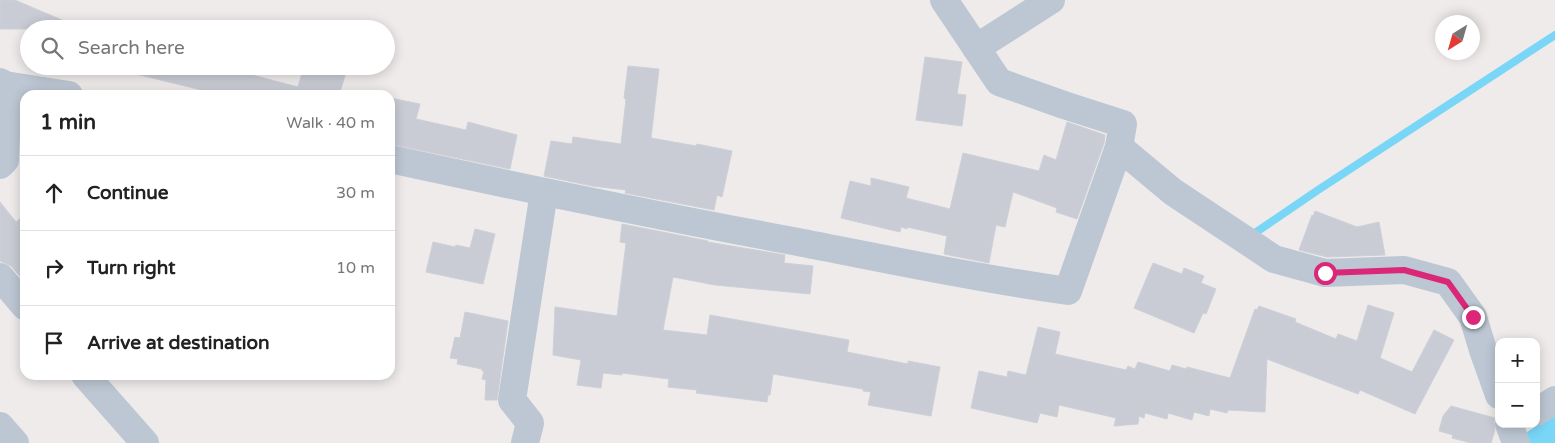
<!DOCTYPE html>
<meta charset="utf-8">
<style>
body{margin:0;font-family:"Varela Round",sans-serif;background:#f6f6f6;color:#222}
.controls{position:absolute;right:15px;bottom:15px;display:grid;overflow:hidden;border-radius:10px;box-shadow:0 2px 12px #0003}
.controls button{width:45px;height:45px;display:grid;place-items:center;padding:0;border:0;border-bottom:1px solid #e0e0e0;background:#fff;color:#222;font:25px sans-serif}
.compass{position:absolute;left:1435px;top:15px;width:45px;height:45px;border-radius:50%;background:#fff;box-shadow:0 2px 12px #0003;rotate:217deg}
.stop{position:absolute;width:15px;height:15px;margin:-11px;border:4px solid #db2777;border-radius:50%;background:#fff}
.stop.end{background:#db2777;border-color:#fff;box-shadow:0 1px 5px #0008}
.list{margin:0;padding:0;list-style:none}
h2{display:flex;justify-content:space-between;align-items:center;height:65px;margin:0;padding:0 20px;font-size:21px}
h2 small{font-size:16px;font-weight:400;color:#767676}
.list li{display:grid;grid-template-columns:32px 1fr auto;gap:15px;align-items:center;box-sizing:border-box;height:75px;padding:0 20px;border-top:1px solid #e0e0e0}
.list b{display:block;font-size:19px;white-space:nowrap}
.list em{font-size:16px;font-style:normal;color:#767676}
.icon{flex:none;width:28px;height:28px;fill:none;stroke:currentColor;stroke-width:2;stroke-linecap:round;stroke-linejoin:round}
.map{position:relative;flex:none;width:1555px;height:443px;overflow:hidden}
.search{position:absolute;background:#fff;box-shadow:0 2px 12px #0003;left:20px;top:20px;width:375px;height:55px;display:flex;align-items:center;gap:12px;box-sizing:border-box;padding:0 18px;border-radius:28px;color:#767676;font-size:19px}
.panel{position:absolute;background:#fff;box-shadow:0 2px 12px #0003;left:20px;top:90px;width:375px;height:290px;border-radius:15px}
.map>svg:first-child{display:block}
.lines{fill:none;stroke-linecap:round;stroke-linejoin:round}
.stream{stroke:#79d6f6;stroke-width:8}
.canal{stroke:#79d6f6;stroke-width:26}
.building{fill:#c9ccd4;stroke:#ced0d8}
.minor{stroke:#bcc7d3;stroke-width:28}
.route{stroke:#db2777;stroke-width:6}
</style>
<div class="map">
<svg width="1555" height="443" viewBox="0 0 1555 443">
<rect width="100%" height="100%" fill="#eeebea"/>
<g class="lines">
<path class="stream" d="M 1252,235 L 1318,190 L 1555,35"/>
<path class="canal" d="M 1534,443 L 1555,429"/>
</g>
<g class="building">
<path d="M 0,0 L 15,0 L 83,29 L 0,29 Z"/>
<path d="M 925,57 L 962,62 L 957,94 L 966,95 L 962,126 L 916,120 Z"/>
<path d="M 137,66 L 218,66 L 298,87 L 304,66 L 348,66 L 339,95 L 222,95 L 136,74 Z"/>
<path d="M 628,66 L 659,69 L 651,138 L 696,146 L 697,144 L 732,151 L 722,197 L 717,195 L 714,210 L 625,193 L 626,190 L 592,186 L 544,176 L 551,141 L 572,144 L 573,137 L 621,144 L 626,99 L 624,98 Z"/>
<path d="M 390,98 L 420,104 L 416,119 L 466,130 L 468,122 L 517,135 L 510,169 L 390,144 Z"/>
<path d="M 1067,122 L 1105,135 L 1104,143 L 1077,219 L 1056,212 L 1057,208 L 1013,192 L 1005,227 L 996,225 L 989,263 L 944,254 L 947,236 L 907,227 L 907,229 L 901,227 L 900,232 L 841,218 L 850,181 L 871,186 L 871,178 L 909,187 L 906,198 L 950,209 L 963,153 L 1039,171 L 1044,155 L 1056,160 Z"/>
<path d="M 0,202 L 16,222 L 25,214 L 25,282 L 11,266 L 0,261 Z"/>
<path d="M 1315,211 L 1357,227 L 1379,222 L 1385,255 L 1327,257 L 1299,250 L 1312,215 L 1313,216 Z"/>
<path d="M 622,224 L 708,241 L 708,242 L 785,255 L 784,263 L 813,266 L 810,294 L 715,285 L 673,277 L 663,330 L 707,335 L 710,315 L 849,340 L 847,352 L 908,364 L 908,361 L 940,367 L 931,416 L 868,405 L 871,392 L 863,391 L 863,389 L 773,374 L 770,395 L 768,395 L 767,402 L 696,393 L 697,390 L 668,387 L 669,379 L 622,373 L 622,375 L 603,373 L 601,388 L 577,385 L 581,360 L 553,355 L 555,307 L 617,316 L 626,243 L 620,242 Z"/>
<path d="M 475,229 L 495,234 L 483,284 L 426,272 L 433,242 L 455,247 L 456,245 L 470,248 Z"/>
<path d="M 1153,263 L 1182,274 L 1184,268 L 1204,276 L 1201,283 L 1216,289 L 1206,314 L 1203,313 L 1194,333 L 1134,308 Z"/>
<path d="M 1368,305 L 1394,313 L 1380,358 L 1412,372 L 1434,330 L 1454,340 L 1415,414 L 1360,390 L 1358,394 L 1267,359 L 1265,412 L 1228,410 L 1227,413 L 1210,409 L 1209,416 L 1194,412 L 1192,420 L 1168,413 L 1167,419 L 1145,413 L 1144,418 L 1139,416 L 1138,424 L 1114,426 L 1116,418 L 1059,405 L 1057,417 L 1040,413 L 1037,423 L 971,408 L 979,371 L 1007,377 L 1008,371 L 1026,375 L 1038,327 L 1060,332 L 1055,354 L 1126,370 L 1128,366 L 1135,369 L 1138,362 L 1170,371 L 1172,365 L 1186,369 L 1187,367 L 1230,378 L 1255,309 L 1257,310 L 1259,306 L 1296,319 L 1295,322 L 1336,339 L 1338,334 L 1357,341 Z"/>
<path d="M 465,312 L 508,321 L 497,400 L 485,400 L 486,380 L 482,379 L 484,371 L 482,371 L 482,369 L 457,364 L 458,359 L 450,358 L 455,337 L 460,338 Z"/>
<path d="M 1451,406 L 1495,418 L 1494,422 L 1495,430 L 1491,443 L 1471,443 L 1452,438 L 1453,435 L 1439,431 L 1443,416 Z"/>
</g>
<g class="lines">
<g class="minor">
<path d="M 976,48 L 1051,0"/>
<path d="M 0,82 L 5,85 L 69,95"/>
<path d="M 1119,147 L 1173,192 L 1274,259 L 1325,273 L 1404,270 L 1448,282 L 1473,317 L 1483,350 L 1499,395"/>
<path d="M 390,159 C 524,188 658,216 793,241 C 885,259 976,278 1068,291 L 1119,147 L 1123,124 L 1064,105 L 999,82 L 944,0"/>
<path d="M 0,165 L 5,160 L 7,114 L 5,85"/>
<path d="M 0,277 L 25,306"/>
<path d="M 85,375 L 145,443"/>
<path d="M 1536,412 L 1555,400"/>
<path d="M 1509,424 L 1516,443"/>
<path d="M 0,426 L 15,443"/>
<path d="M 525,443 L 530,423 L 512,400 L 544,192"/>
</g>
</g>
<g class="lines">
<path class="route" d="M 1325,273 L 1404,270 L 1448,282 L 1473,317"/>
</g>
</svg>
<div class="controls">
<button>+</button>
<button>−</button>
</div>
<svg class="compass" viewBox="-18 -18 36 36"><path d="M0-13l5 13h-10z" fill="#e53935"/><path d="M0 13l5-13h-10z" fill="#767676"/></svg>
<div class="stop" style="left:1325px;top:273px"></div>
<div class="stop end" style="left:1473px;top:317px"></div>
<div class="search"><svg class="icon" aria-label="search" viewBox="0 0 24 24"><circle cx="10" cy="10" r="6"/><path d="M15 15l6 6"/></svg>Search here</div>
<section class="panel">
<h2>1 min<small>Walk · 40 m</small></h2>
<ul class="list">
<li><svg class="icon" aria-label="ahead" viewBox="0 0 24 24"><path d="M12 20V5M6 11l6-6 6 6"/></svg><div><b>Continue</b></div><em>30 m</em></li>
<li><svg class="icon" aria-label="right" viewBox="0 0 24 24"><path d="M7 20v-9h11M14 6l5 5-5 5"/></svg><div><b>Turn right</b></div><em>10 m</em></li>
<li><svg class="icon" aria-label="arrive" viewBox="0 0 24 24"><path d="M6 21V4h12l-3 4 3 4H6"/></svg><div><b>Arrive at destination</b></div></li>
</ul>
</section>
</div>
